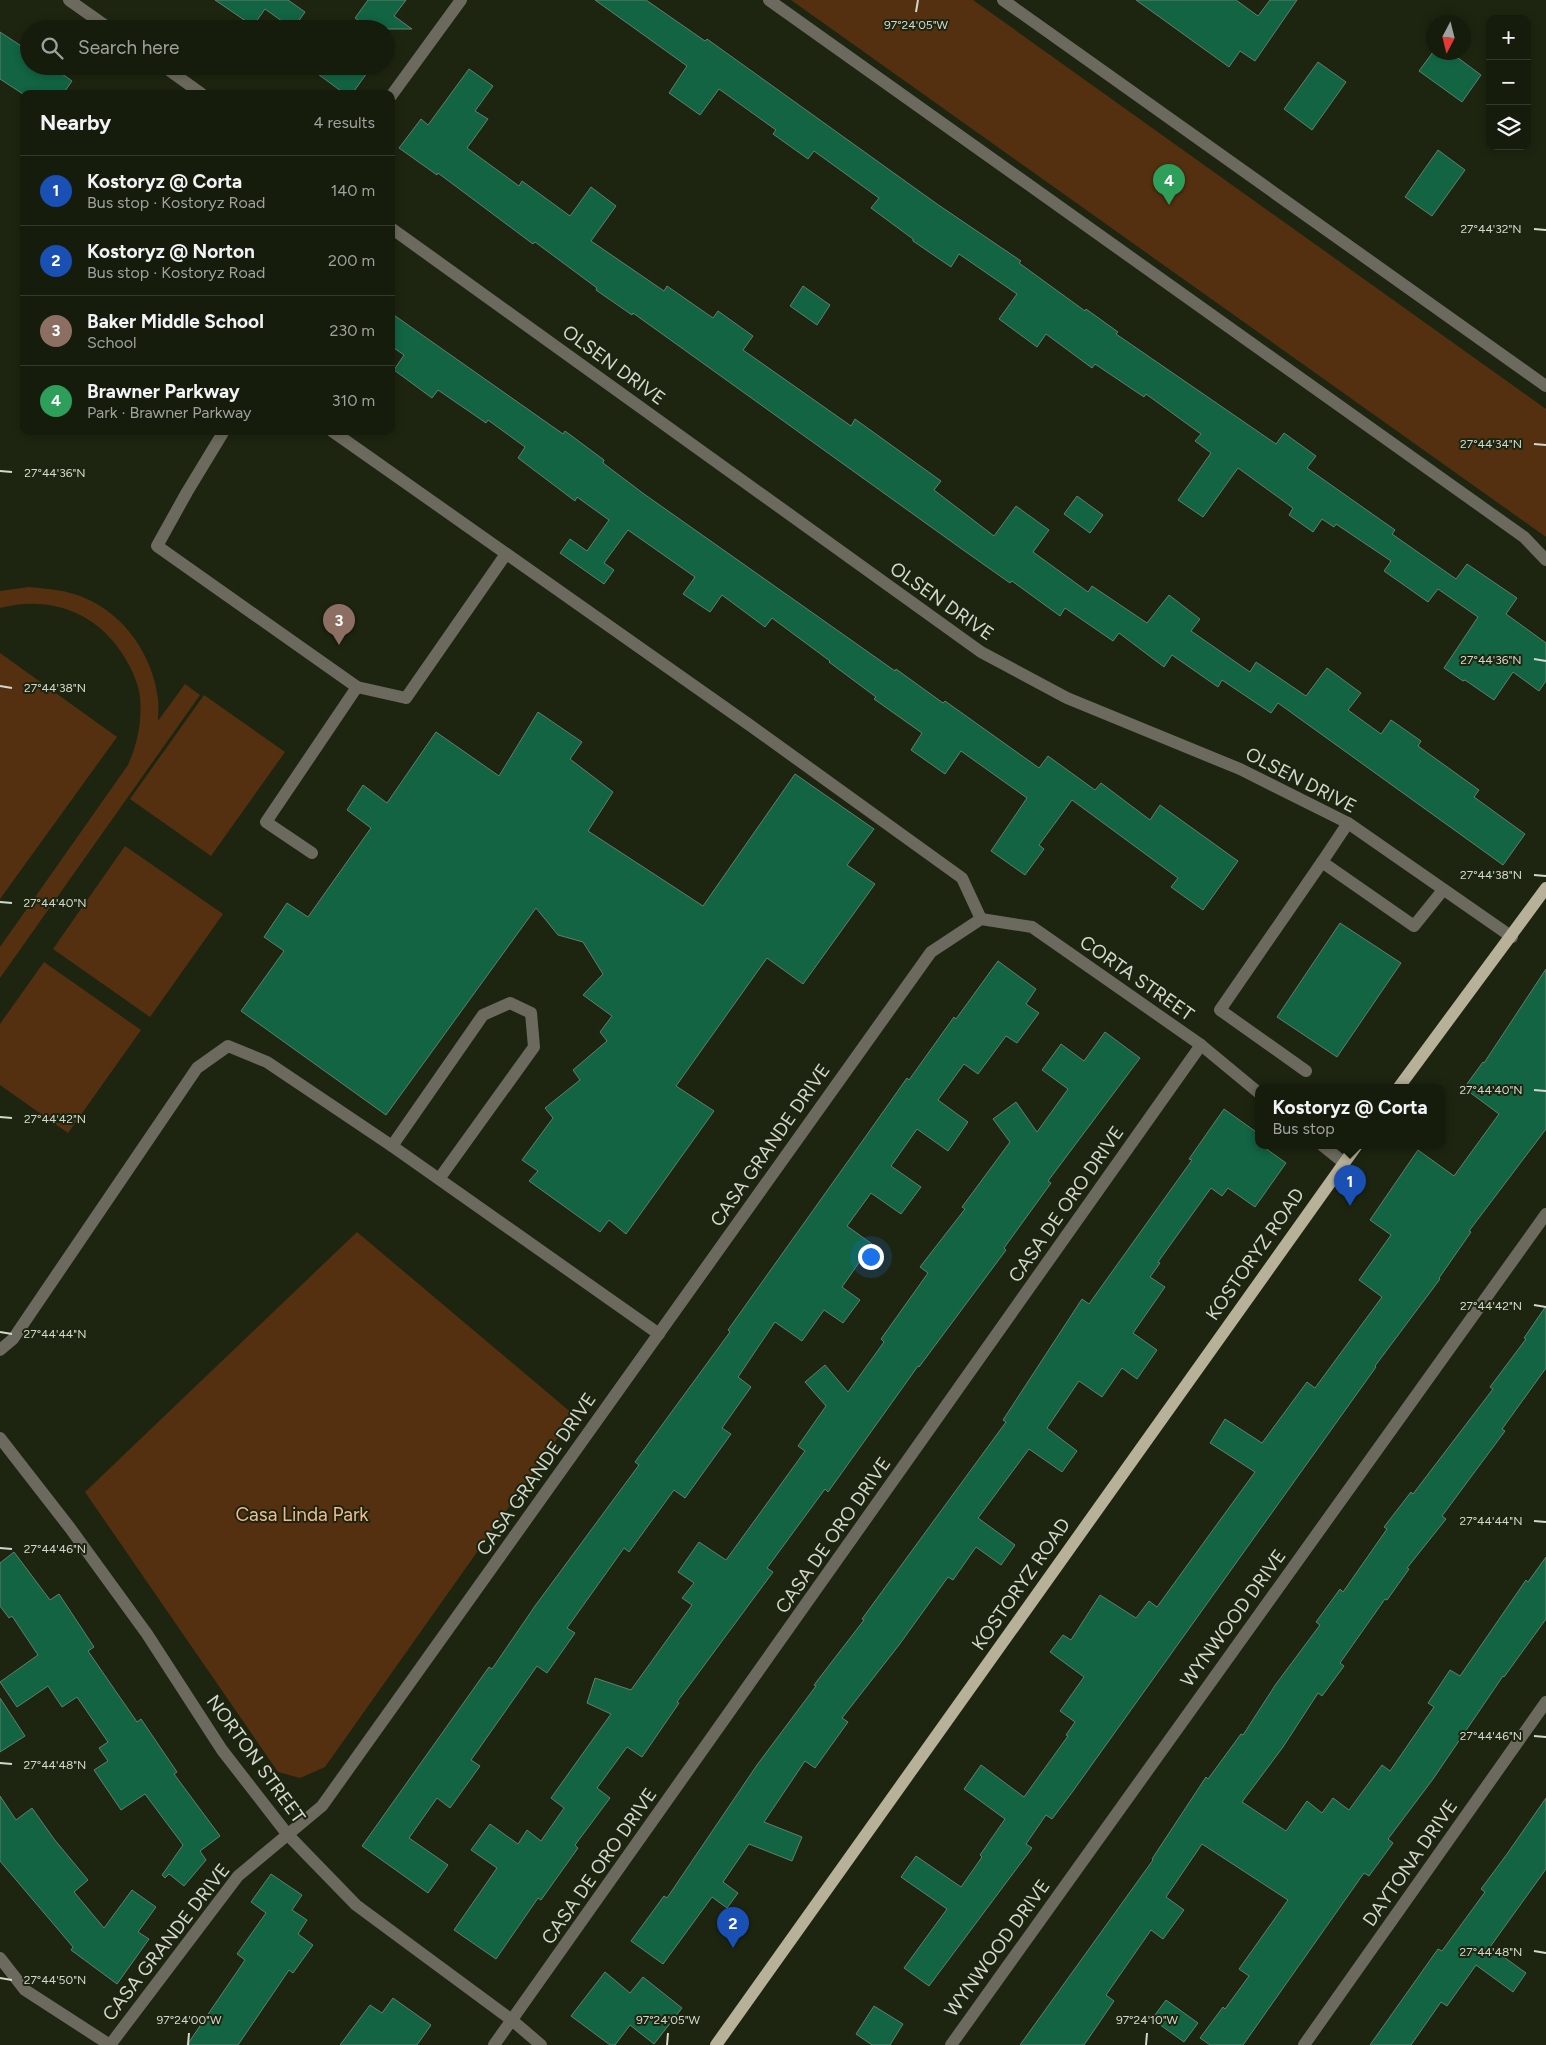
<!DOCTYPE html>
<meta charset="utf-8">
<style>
body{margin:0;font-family:Figtree,sans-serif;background:#1f2515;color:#f1f3f6}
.controls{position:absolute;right:15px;top:15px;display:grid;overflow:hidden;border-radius:10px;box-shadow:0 2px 8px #0003}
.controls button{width:45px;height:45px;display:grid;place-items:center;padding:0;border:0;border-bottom:1px solid #353a2d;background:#161c0c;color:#f1f3f6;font:25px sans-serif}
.compass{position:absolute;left:1426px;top:15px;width:45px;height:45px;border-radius:50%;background:#161c0c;box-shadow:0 2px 8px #0003;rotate:187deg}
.you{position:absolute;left:870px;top:1256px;width:18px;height:18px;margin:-12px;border:4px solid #fff;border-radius:50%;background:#1a73e8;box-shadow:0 0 0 8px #1a73e833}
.badge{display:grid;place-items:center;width:32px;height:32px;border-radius:50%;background:#1a73e8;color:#fff;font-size:16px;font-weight:700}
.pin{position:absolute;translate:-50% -41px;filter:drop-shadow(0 1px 2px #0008)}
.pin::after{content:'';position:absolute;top:26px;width:18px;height:15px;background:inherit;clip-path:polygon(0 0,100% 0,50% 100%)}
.popup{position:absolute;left:1255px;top:1084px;width:190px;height:65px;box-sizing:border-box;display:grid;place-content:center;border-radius:10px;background:#161c0c;filter:drop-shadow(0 1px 4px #0005);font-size:16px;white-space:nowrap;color:#9ea19d}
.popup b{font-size:19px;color:#f1f3f6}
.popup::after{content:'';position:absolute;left:50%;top:100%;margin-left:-10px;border:10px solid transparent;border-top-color:#161c0c}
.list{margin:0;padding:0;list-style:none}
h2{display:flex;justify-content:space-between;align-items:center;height:65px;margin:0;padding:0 20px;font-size:21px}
h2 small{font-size:16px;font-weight:400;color:#9ea19d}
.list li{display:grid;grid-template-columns:32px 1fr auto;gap:15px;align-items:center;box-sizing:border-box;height:70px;padding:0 20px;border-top:1px solid #353a2d}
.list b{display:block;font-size:19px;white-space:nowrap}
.list p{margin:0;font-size:16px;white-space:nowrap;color:#9ea19d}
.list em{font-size:16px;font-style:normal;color:#9ea19d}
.icon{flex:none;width:28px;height:28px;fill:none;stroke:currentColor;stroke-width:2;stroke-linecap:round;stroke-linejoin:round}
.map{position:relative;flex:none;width:1546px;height:2045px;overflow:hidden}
.search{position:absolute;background:#161c0c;box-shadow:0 2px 8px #0003;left:20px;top:20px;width:375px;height:55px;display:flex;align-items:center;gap:12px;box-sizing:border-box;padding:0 18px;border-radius:28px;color:#9ea19d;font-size:19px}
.panel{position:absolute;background:#161c0c;box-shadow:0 2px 8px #0003;left:20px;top:90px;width:375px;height:345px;border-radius:10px}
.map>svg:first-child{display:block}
.green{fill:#543010}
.building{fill:#126443;stroke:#637e6f}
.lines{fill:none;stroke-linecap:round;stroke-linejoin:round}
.minor{stroke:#6c695e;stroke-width:12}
.major{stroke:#b8b19a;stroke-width:12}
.ticks{fill:none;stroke:#d2d8cb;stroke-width:2}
.labels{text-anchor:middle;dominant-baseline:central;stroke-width:4;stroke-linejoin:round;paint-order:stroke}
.street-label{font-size:19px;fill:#d2d8cb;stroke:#1d2510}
.park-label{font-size:19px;fill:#f3ba8f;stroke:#1d2510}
.ticks-label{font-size:12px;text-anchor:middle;fill:#d2d8cb;stroke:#1d2510;stroke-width:4;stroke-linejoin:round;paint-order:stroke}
</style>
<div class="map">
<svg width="1546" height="2045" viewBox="0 0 1546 2045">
<rect width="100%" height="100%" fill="#1d2510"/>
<g class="green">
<path d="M 791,0 L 973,0 L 1546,409 L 1546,537 Z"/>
<path d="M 29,587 C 48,589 67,590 85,598 C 125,615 153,656 158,699 C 159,706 158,714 158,721 L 185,684 L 200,695 L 0,978 L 0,947 L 128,765 C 138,743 142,721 140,697 C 139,687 134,674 129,665 C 103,615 54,594 0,608 L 0,591 Z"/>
<path d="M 0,653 L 117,737 L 0,899 Z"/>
<path d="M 204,695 L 285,752 L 211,856 L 130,799 Z"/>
<path d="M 125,846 L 223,914 L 150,1017 L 53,949 Z"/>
<path d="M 44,962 L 141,1030 L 68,1133 L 0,1085 L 0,1024 Z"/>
<path d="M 357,1232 L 574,1415 L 325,1767 L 300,1778 L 278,1772 L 85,1492 Z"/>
</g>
<g class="building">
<path d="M 215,0 L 288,0 L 305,12 L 293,29 L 265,9 L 253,26 Z"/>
<path d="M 368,0 L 406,0 L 394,16 L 412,29 L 371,29 L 355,18 Z"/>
<path d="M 595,0 L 646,0 L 705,41 L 707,39 L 937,204 L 1021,261 L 1019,263 L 1085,311 L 1086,309 L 1118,332 L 1116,334 L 1276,444 L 1284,433 L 1316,456 L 1307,468 L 1395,530 L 1392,534 L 1456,579 L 1467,564 L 1517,598 L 1506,614 L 1546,643 L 1546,681 L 1539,691 L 1513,672 L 1494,700 L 1465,680 L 1463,681 L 1444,668 L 1478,617 L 1438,589 L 1428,602 L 1384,571 L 1391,561 L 1336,524 L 1334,527 L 1322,519 L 1313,532 L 1289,515 L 1293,508 L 1238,468 L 1203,517 L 1178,500 L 1211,453 L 1195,441 L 1201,434 L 1146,394 L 1144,397 L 1095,364 L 1092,368 L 1046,334 L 1037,347 L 999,319 L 1017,294 L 959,254 L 951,267 L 913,241 L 913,239 L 871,208 L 879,198 L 814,151 L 808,159 L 773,134 L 776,130 L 719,89 L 700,115 L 669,93 L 687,66 Z"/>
<path d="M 1136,0 L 1236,0 L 1258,16 L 1270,0 L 1297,0 L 1255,61 L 1240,51 L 1229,67 Z"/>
<path d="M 0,32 L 29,51 L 29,66 L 51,66 L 72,81 L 63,94 L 23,94 L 0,79 Z"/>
<path d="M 1433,52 L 1450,52 L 1481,75 L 1462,102 L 1419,71 Z"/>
<path d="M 1318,62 L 1346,82 L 1312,130 L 1284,109 Z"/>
<path d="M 307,66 L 372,66 L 352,94 L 345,94 Z"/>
<path d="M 469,69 L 493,86 L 475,111 L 488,119 L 467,148 L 519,186 L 522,181 L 570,216 L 591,187 L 616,206 L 591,241 L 664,291 L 667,286 L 713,318 L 718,311 L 753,336 L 743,350 L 851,426 L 855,419 L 941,481 L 934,490 L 994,536 L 1016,506 L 1049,530 L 1033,552 L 1088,592 L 1092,586 L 1147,623 L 1169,595 L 1200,619 L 1191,631 L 1250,672 L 1256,662 L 1306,696 L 1327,668 L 1361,693 L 1348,710 L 1381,734 L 1391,720 L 1421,741 L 1418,746 L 1479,790 L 1474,797 L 1525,834 L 1503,865 L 1278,703 L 1271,713 L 1222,680 L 1218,687 L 1172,655 L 1164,667 L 1119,633 L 1113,641 L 1065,608 L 1060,616 L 1012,581 L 1010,583 L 959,547 L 633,313 L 632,315 L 596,290 L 597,288 L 535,242 L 533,244 L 438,173 L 437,175 L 399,148 L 421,119 L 428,125 Z"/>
<path d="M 1438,150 L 1465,170 L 1432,216 L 1405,197 Z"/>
<path d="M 803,286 L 830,305 L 817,325 L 790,306 Z"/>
<path d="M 391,313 L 563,434 L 565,431 L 604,460 L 603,463 L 644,494 L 895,671 L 896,669 L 943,703 L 945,701 L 1039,768 L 1048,756 L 1095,790 L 1101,783 L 1150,820 L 1160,805 L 1238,861 L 1203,910 L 1171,887 L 1178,878 L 1072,800 L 1039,845 L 1044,849 L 1025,875 L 991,851 L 1027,798 L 961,751 L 945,774 L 911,750 L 922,733 L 874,699 L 876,697 L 829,662 L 830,661 L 772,618 L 765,627 L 722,595 L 710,612 L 683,594 L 695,577 L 628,530 L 604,563 L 614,570 L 604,584 L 560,553 L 570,539 L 587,551 L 609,520 L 577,497 L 575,501 L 518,458 L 525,447 L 488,420 L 486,423 L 438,390 L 432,398 L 394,370 L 404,355 L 391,346 Z"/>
<path d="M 1077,496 L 1103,515 L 1090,533 L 1064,514 Z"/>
<path d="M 538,712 L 582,742 L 570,759 L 613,792 L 588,831 L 703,906 L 795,774 L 874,829 L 847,865 L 875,884 L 803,984 L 767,958 L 676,1086 L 714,1111 L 626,1234 L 609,1220 L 600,1232 L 529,1181 L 538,1171 L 522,1160 L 553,1118 L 545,1108 L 580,1080 L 573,1070 L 607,1041 L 600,1032 L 612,1016 L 583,995 L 603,974 L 583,942 L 558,935 L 536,908 L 386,1115 L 241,1011 L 284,951 L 264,937 L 287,903 L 308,917 L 371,828 L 347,810 L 363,785 L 387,803 L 436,732 L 499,776 Z"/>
<path d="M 1340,923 L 1401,963 L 1337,1057 L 1277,1017 Z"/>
<path d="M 998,961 L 1036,989 L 1026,1004 L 1039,1013 L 1017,1043 L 1006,1036 L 978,1074 L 964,1064 L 938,1100 L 968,1122 L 948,1151 L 917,1129 L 891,1166 L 921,1187 L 901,1214 L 871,1193 L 847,1226 L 872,1244 L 842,1287 L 860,1300 L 843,1323 L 824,1310 L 802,1341 L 775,1322 L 738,1377 L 751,1387 L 722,1428 L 731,1434 L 685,1498 L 674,1490 L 629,1552 L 624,1548 L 567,1628 L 575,1633 L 547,1673 L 537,1666 L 471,1760 L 480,1766 L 450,1808 L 437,1798 L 409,1838 L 448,1865 L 428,1893 L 362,1846 L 489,1667 L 492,1669 L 535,1606 L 639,1465 L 635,1462 L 730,1332 L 728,1330 L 866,1136 L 907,1078 L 909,1080 L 954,1017 L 956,1019 Z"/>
<path d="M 1546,969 L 1546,1129 L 1469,1231 L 1471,1232 L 1439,1278 L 1440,1279 L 1375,1366 L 1376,1367 L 1073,1791 L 1052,1819 L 1046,1815 L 1026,1844 L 1032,1848 L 929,1986 L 904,1968 L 947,1909 L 901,1877 L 916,1856 L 961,1887 L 982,1857 L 980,1855 L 1005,1819 L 964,1789 L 981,1765 L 1024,1797 L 1068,1736 L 1066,1735 L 1075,1722 L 1060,1711 L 1084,1677 L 1050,1652 L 1063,1635 L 1071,1640 L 1100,1595 L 1136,1618 L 1149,1601 L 1157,1607 L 1255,1472 L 1210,1443 L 1225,1419 L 1262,1443 L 1307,1382 L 1315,1388 L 1382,1297 L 1359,1280 L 1391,1235 L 1370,1220 L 1418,1150 L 1454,1176 L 1499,1114 L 1464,1088 L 1483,1062 L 1484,1063 Z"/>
<path d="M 1105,1032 L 1140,1058 L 1048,1181 L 1051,1183 L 1004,1248 L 1006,1250 L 919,1367 L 918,1366 L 828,1492 L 825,1489 L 767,1568 L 773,1572 L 677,1702 L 679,1703 L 642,1757 L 627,1747 L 597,1788 L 610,1798 L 575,1845 L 578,1848 L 541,1900 L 538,1898 L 496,1959 L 454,1930 L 497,1868 L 471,1850 L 490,1824 L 518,1844 L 527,1830 L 541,1841 L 564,1808 L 551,1798 L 611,1714 L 587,1703 L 595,1678 L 631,1690 L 692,1605 L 682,1598 L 694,1583 L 678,1572 L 699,1542 L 726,1560 L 805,1451 L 798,1446 L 826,1406 L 805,1382 L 825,1365 L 848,1392 L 884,1342 L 881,1339 L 928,1273 L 920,1267 L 965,1209 L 962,1207 L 1010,1142 L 993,1119 L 1016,1102 L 1037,1132 L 1068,1089 L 1042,1070 L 1061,1044 L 1084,1061 Z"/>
<path d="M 1224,1109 L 1259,1134 L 1259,1145 L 1261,1145 L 1286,1163 L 1255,1207 L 1228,1188 L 1222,1196 L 1211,1188 L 1158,1262 L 1160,1263 L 1150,1277 L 1165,1287 L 1133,1333 L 1157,1350 L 1137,1379 L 1122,1368 L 1102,1397 L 1079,1381 L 1047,1428 L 1077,1451 L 1062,1472 L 1029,1449 L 978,1518 L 1015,1545 L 1001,1565 L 976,1547 L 953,1580 L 948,1577 L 899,1645 L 842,1718 L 848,1722 L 815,1768 L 805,1761 L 764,1822 L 802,1837 L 792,1861 L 749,1844 L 723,1882 L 738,1893 L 727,1908 L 712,1897 L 663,1964 L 631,1941 L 664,1896 L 667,1898 L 757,1765 L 816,1686 L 814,1685 L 864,1620 L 862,1619 L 1006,1422 L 1003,1420 L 1082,1299 L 1089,1304 L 1192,1160 L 1189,1159 Z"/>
<path d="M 1546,1306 L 1546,1368 L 1502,1429 L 1505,1431 L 1442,1516 L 1446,1519 L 1407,1568 L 1409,1569 L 1387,1600 L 1385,1599 L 1340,1663 L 1344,1666 L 1322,1696 L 1318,1693 L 1283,1747 L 1242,1802 L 1286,1831 L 1307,1801 L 1322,1813 L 1333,1798 L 1349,1810 L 1382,1765 L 1390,1771 L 1434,1707 L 1428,1703 L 1450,1670 L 1460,1676 L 1526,1580 L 1528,1582 L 1546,1557 L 1546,1619 L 1504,1677 L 1503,1676 L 1433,1779 L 1388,1839 L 1393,1843 L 1369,1876 L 1364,1873 L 1243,2045 L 1210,2045 L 1200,2038 L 1223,2007 L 1225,2009 L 1249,1976 L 1239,1969 L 1288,1900 L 1202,1844 L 1166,1897 L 1184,1910 L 1163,1939 L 1151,1930 L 1106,1995 L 1114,2001 L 1084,2045 L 1020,2045 L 1153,1860 L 1152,1859 L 1206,1777 L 1208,1779 L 1241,1734 L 1243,1735 L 1276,1684 L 1320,1625 L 1316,1622 L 1340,1589 L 1343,1592 L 1387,1529 L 1384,1527 L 1411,1492 L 1413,1494 L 1493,1389 L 1490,1387 L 1526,1339 L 1524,1338 Z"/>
<path d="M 14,1552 L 50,1600 L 59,1594 L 94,1647 L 88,1651 L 137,1722 L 141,1719 L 177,1772 L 174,1774 L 220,1836 L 200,1851 L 206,1860 L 184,1886 L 169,1874 L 165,1878 L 162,1875 L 183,1845 L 145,1794 L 121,1810 L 94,1770 L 108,1761 L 99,1748 L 108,1742 L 77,1697 L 62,1707 L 48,1686 L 17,1707 L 0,1682 L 38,1655 L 12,1616 L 9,1618 L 0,1606 L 0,1563 Z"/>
<path d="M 0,1698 L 25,1736 L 0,1752 Z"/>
<path d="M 0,1796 L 16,1820 L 32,1808 L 54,1839 L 88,1880 L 74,1892 L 104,1928 L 132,1890 L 156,1907 L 138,1932 L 149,1939 L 117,1984 L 71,1950 L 73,1947 L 0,1861 Z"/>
<path d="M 1546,1798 L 1546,1869 L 1490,1947 L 1526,1973 L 1513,1992 L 1476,1965 L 1447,2006 L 1441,2002 L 1411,2045 L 1370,2045 L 1438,1949 L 1442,1951 L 1485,1892 L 1481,1889 L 1507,1854 Z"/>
<path d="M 271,1874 L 302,1895 L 292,1910 L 307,1920 L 298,1934 L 313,1945 L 293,1973 L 289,1970 L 238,2045 L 187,2045 L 245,1960 L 237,1954 L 266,1913 L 251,1902 Z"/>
<path d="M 605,1972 L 630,1993 L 643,1977 L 682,2008 L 654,2044 L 630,2025 L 615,2045 L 610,2045 L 571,2016 Z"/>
<path d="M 393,1998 L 431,2025 L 417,2045 L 340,2045 L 370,2005 L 382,2013 Z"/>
<path d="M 1166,2000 L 1198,2023 L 1184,2042 L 1152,2019 Z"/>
<path d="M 874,2006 L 903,2024 L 890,2045 L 872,2045 L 856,2034 Z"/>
</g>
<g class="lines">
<g class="minor">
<path d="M 69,0 L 110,29"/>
<path d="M 769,0 L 1524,537 L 1546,560"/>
<path d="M 1003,0 L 1546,386"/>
<path d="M 163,66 L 202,94"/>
<path d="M 391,96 L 461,0"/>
<path d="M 391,228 L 981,652 L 1067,698 L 1240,769 L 1348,823 L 1512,937"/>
<path d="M 224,431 L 187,492 L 157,546 L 357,687 L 406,698 L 506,554"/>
<path d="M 332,431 L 751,726 L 962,878 L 981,919"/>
<path d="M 312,853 L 266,822 L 357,687"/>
<path d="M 1322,862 L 1348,823"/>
<path d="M 981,919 L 1032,927 L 1201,1045 L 1259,1093"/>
<path d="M 1306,1071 L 1220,1010 L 1322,862 L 1414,926 L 1443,890"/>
<path d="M 1322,1145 L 1343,1162"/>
<path d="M 392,1146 L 483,1015 L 510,1003 L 531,1013 L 534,1047 L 439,1179"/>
<path d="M 0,1350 L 13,1339 L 197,1068 L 228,1046 L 267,1062 L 392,1146 L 659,1334"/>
<path d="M 0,1438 L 70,1528 L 147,1634 L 222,1750 L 288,1835 L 356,1905 L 513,2021 L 541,2045"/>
<path d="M 0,1958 L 25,1990 L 110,2045"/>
<path d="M 110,2045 L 238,1876 L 322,1806 L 931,952 L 981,919"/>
<path d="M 494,2045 L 1201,1045"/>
<path d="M 951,2045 L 1546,1214"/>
<path d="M 1304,2045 L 1546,1702"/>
</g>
<g class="major">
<path d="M 1399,1087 L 1546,888"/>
<path d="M 716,2045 L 1357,1145"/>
</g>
</g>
<path class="ticks" d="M 916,12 L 918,0M 1534,229 L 1546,230M 1534,444 L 1546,445M 0,471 L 12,472M 1534,659 L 1546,661M 0,686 L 12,688M 1534,875 L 1546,876M 0,902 L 12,903M 1534,1090 L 1546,1091M 0,1117 L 12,1118M 1534,1305 L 1546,1307M 0,1332 L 12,1334M 1534,1521 L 1546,1522M 0,1548 L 12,1549M 1534,1736 L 1546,1737M 0,1763 L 12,1764M 1534,1951 L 1546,1953M 0,1978 L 12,1980M 188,2045 L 189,2033M 667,2045 L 668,2033M 1146,2045 L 1147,2033"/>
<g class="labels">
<g class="street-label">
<text transform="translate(614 365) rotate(36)">OLSEN DRIVE</text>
<text transform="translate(942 601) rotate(35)">OLSEN DRIVE</text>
<text transform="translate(1301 780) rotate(27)">OLSEN DRIVE</text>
<text transform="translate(1137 978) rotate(35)">CORTA STREET</text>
<text transform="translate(770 1145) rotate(-55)">CASA GRANDE DRIVE</text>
<text transform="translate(1066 1204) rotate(-55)">CASA DE ORO DRIVE</text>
<text transform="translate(1255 1254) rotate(-55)">KOSTORYZ ROAD</text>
<text transform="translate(536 1474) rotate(-55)">CASA GRANDE DRIVE</text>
<text transform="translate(833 1535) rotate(-55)">CASA DE ORO DRIVE</text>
<text transform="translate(1021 1584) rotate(-55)">KOSTORYZ ROAD</text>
<text transform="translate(1233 1618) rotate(-54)">WYNWOOD DRIVE</text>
<text transform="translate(256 1759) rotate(54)">NORTON STREET</text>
<text transform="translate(1410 1863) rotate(-55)">DAYTONA DRIVE</text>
<text transform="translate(599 1866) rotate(-55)">CASA DE ORO DRIVE</text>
<text transform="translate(166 1942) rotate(-52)">CASA GRANDE DRIVE</text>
<text transform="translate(997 1948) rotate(-54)">WYNWOOD DRIVE</text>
</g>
<g class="park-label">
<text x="302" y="1514">Casa Linda Park</text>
</g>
</g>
<g class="ticks-label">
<text x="916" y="29">97°24'05"W</text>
<text x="1491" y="233">27°44'32"N</text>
<text x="1491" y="448">27°44'34"N</text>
<text x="55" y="477">27°44'36"N</text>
<text x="1491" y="664">27°44'36"N</text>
<text x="55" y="692">27°44'38"N</text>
<text x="1491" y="879">27°44'38"N</text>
<text x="55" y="907">27°44'40"N</text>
<text x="1491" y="1094">27°44'40"N</text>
<text x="55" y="1123">27°44'42"N</text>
<text x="1491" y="1310">27°44'42"N</text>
<text x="55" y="1338">27°44'44"N</text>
<text x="1491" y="1525">27°44'44"N</text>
<text x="55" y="1553">27°44'46"N</text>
<text x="1491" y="1740">27°44'46"N</text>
<text x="55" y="1769">27°44'48"N</text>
<text x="1491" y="1956">27°44'48"N</text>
<text x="55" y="1984">27°44'50"N</text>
<text x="189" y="2024">97°24'00"W</text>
<text x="668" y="2024">97°24'05"W</text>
<text x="1147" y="2024">97°24'10"W</text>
</g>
</svg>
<div class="controls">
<button>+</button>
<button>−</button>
<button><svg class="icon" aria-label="layers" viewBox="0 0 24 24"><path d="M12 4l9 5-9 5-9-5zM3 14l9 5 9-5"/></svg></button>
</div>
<svg class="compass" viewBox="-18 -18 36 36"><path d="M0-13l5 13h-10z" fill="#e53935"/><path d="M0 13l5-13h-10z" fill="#9ea19d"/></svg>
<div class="you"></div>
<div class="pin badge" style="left:1350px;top:1206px;background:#1a4fb4">1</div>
<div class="popup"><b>Kostoryz @ Corta</b>Bus stop</div>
<div class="pin badge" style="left:733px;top:1948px;background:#1a4fb4">2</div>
<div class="pin badge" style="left:339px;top:645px;background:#8d6e63">3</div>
<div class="pin badge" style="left:1169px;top:205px;background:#2e9e5b">4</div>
<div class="search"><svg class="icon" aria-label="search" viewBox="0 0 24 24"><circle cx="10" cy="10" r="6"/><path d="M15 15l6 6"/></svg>Search here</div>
<section class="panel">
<h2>Nearby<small>4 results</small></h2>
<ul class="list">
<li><span class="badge" style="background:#1a4fb4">1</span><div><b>Kostoryz @ Corta</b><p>Bus stop · Kostoryz Road</p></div><em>140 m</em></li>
<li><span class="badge" style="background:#1a4fb4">2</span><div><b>Kostoryz @ Norton</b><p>Bus stop · Kostoryz Road</p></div><em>200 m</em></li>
<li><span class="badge" style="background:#8d6e63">3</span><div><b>Baker Middle School</b><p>School</p></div><em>230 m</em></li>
<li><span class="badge" style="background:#2e9e5b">4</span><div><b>Brawner Parkway</b><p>Park · Brawner Parkway</p></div><em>310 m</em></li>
</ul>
</section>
</div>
